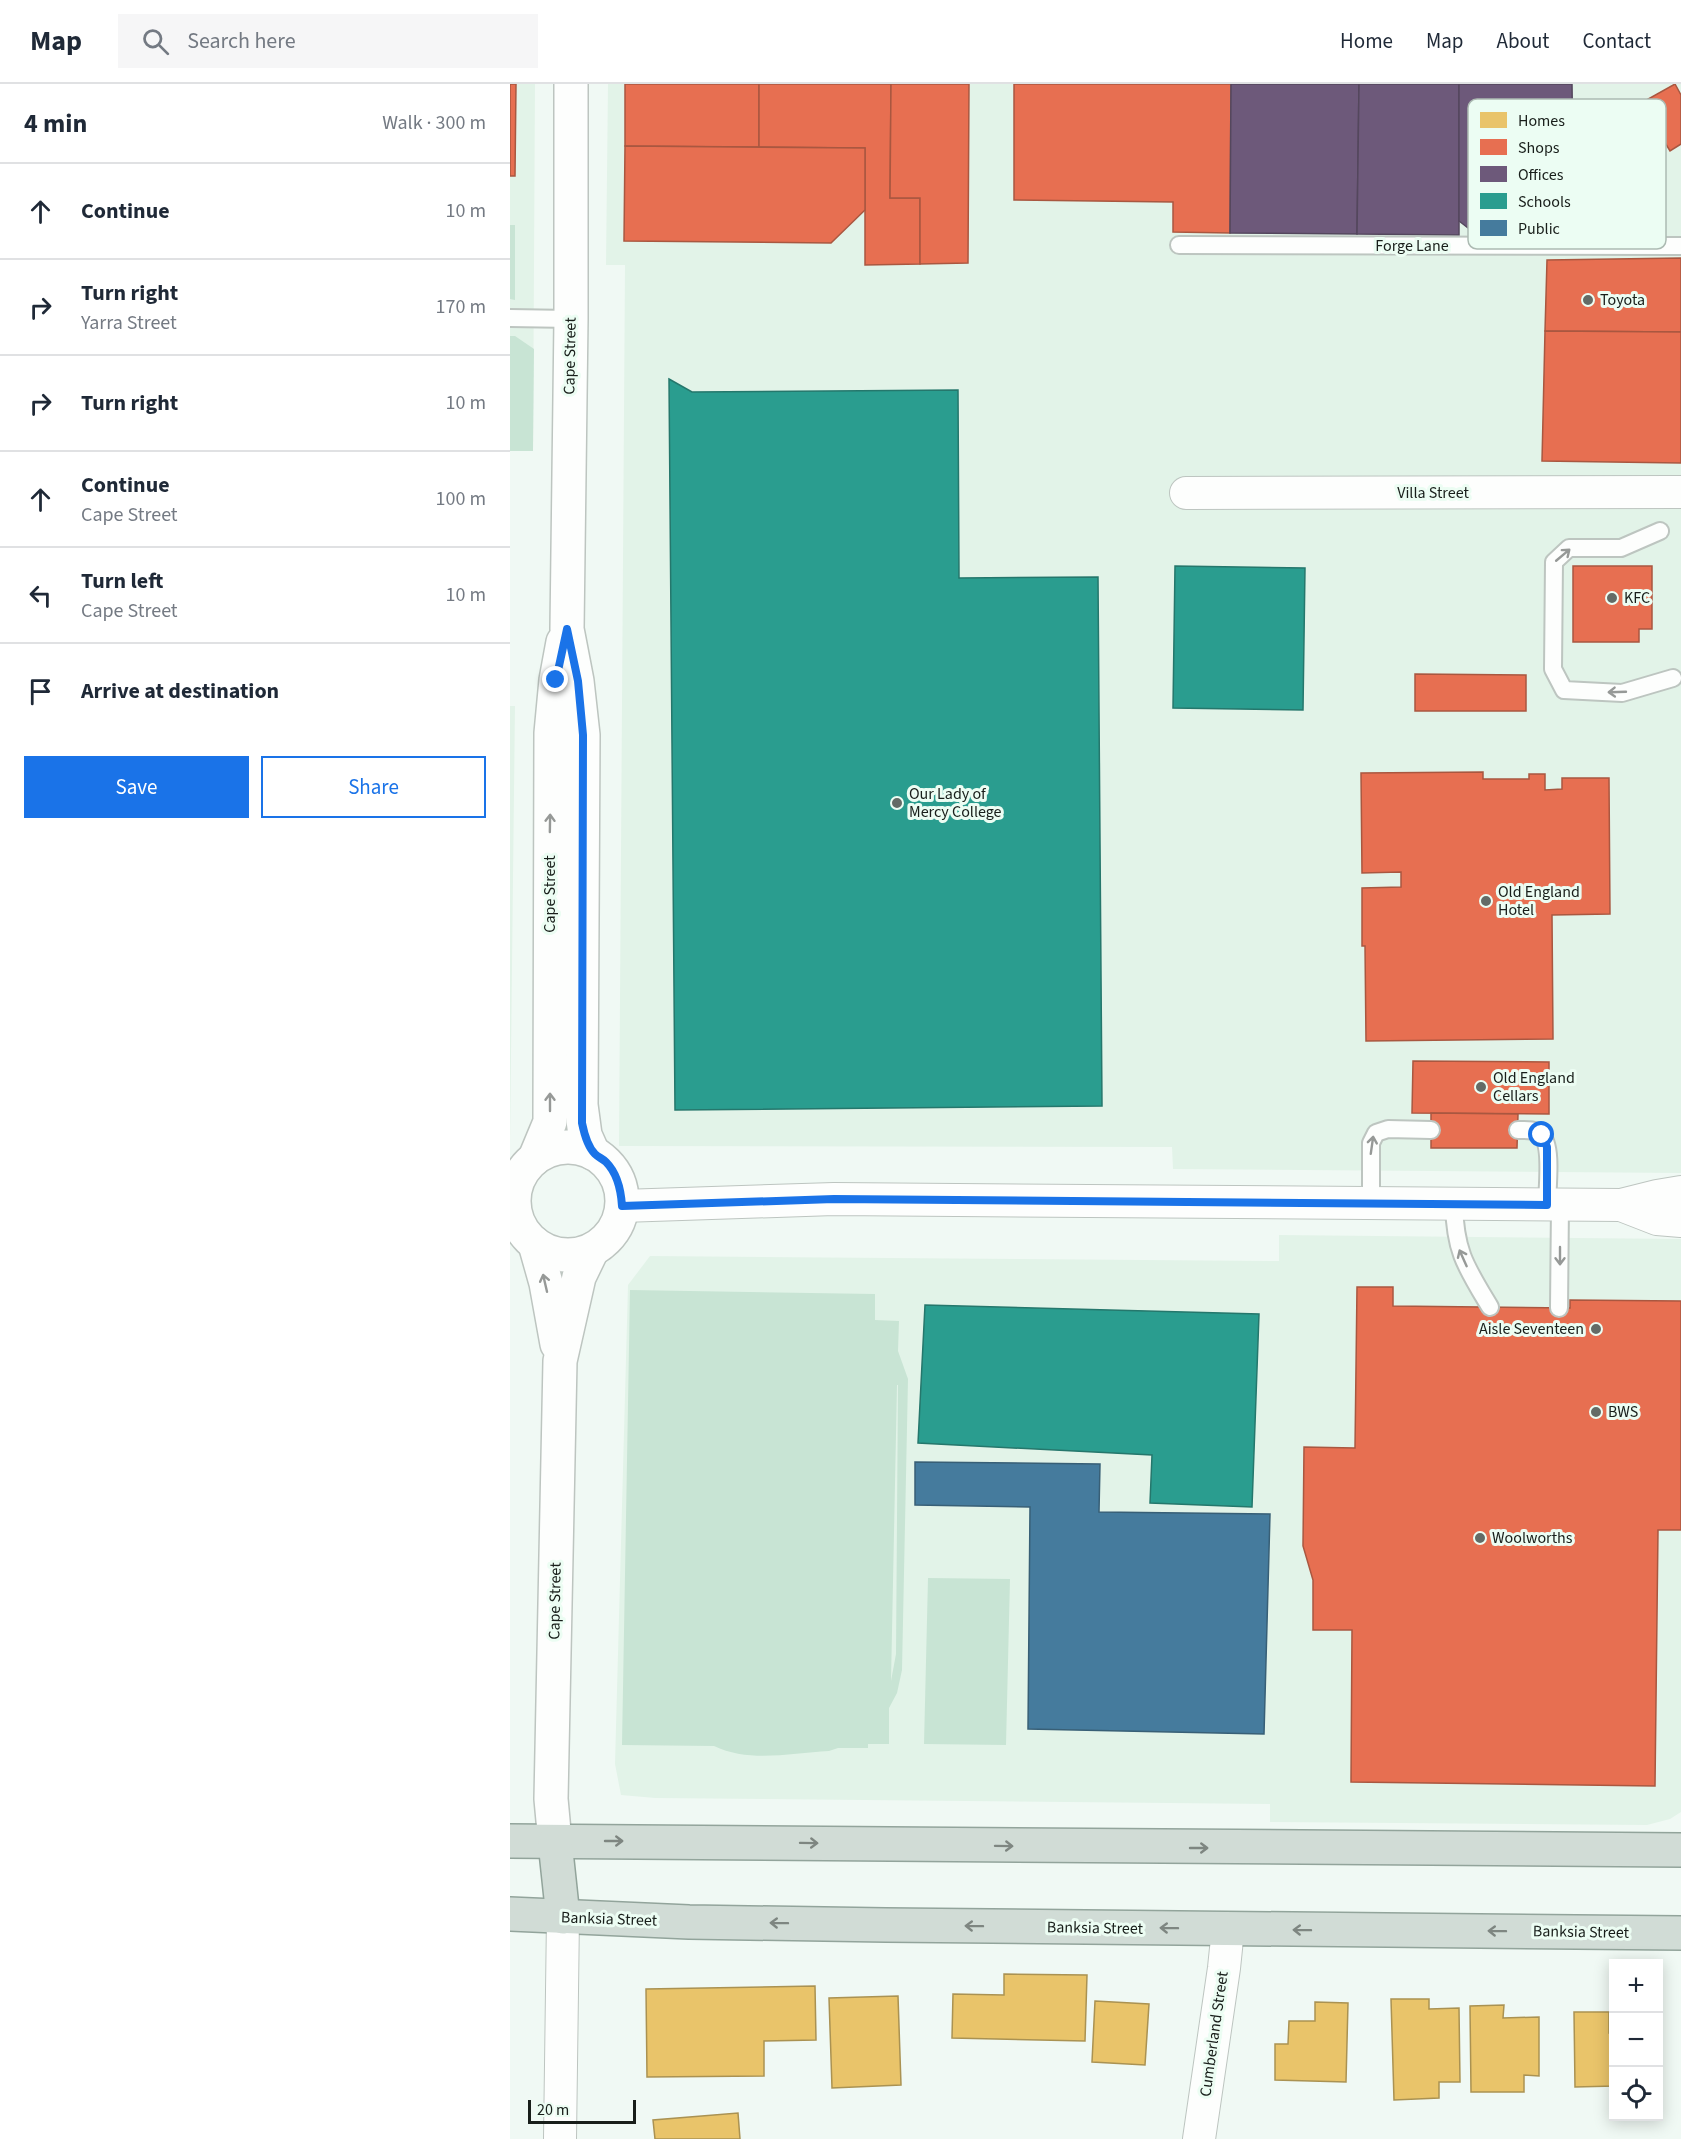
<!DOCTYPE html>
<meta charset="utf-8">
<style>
body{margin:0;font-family:"Source Sans 3",sans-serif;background:#f6f6f7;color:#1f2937}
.controls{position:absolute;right:18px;bottom:18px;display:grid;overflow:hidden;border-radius:0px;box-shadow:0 3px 15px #0003}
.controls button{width:54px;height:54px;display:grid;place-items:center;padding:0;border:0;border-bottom:2px solid #e0e1e3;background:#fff;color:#1f2937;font:30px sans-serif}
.scale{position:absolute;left:18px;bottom:15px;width:108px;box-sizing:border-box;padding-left:6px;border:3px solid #181e1a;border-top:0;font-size:16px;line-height:21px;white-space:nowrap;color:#181e1a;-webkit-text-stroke:4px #ecfdf3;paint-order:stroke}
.stop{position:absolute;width:18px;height:18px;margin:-14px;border:4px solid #1a73e8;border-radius:50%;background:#fff}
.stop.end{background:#1a73e8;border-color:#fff;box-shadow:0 2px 6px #0008}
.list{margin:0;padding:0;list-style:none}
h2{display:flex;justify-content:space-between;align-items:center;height:78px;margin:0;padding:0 24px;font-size:26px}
h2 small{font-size:20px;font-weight:400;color:#747a83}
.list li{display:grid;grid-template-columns:39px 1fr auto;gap:18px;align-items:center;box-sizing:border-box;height:96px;padding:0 24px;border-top:2px solid #e0e1e3}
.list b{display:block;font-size:22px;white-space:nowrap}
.list p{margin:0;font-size:20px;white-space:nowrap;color:#747a83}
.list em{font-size:20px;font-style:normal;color:#747a83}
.actions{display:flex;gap:12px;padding:18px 24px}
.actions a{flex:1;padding:14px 0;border:2px solid #1a73e8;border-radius:0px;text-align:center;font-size:21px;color:#1a73e8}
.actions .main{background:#1a73e8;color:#fff}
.icon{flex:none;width:33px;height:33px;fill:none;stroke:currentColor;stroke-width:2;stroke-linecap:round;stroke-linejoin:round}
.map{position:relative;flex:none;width:1171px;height:2055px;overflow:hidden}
header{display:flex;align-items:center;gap:36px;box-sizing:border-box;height:84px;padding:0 30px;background:#fff;border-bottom:2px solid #e0e1e3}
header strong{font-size:28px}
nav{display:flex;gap:33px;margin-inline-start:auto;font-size:21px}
.search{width:420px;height:54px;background:#f6f6f7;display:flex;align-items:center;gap:15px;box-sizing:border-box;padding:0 21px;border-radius:0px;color:#747a83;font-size:22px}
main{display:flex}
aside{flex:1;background:#fff}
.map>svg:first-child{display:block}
.built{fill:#e2f3e8}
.green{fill:#c8e4d4;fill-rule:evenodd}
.homes{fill:#e9c46a;stroke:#aa9252;stroke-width:1.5}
.shops{fill:#e76f51;stroke:#a95740;stroke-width:1.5}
.offices{fill:#6d597a;stroke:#54475d;stroke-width:1.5}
.schools{fill:#2a9d8f;stroke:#25776c;stroke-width:1.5}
.public{fill:#457b9d;stroke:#385f76;stroke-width:1.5}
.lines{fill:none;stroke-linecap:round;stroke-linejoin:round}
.service-casing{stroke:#bdc5c0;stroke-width:20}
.minor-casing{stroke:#bdc5c0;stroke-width:34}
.tertiary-casing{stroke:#bdc5c0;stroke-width:36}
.trunk-casing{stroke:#92a49b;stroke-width:36}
.service{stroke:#fdfefd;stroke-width:16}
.minor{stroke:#fdfefd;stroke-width:32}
.tertiary{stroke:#fdfefd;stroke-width:33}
.trunk{stroke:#d1dcd6;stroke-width:33}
.oneway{stroke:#969997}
.oneway2{stroke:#7e8681}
.route{stroke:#1a73e8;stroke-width:8}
.poi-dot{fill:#646b66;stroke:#ecfdf3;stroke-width:2}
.labels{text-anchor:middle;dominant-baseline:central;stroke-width:6;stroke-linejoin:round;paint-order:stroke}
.street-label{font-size:16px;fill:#181e1a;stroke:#ecfdf3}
.poi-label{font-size:16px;fill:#181e1a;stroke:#ecfdf3;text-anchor:start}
.key{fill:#ecfdf3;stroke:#acbab2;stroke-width:1.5}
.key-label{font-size:16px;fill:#181e1a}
</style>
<header>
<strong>Map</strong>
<div class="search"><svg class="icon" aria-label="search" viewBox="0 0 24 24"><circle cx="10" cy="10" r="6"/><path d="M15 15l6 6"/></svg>Search here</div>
<nav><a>Home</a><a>Map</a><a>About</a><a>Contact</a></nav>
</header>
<main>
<aside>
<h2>4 min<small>Walk · 300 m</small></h2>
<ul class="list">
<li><svg class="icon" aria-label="ahead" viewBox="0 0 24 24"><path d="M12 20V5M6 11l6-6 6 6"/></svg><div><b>Continue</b></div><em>10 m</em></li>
<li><svg class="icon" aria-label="right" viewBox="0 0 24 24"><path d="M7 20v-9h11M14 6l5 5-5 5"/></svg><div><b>Turn right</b><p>Yarra Street</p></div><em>170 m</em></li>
<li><svg class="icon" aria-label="right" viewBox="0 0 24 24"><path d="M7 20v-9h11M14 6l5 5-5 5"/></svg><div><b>Turn right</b></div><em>10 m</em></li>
<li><svg class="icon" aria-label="ahead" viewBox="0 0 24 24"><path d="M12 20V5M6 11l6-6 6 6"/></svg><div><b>Continue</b><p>Cape Street</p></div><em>100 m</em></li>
<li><svg class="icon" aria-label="left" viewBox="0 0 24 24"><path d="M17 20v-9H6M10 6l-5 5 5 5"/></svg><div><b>Turn left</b><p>Cape Street</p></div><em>10 m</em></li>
<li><svg class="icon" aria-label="arrive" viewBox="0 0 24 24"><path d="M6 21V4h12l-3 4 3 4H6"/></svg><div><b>Arrive at destination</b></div></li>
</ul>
<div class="actions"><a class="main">Save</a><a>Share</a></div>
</aside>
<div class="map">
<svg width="1171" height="2055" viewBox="0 0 1171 2055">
<rect width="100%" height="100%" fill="#f0f9f4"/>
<g class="built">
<path d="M 0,0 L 25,0 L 23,367 L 0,367 Z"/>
<path d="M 98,0 L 1171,0 L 1171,1089 L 663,1085 L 662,1063 L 109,1062 L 115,181 L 96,181 Z"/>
<path d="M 0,622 L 5,622 L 0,1059 Z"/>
<path d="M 769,1151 L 1171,1155 L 1171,1728 L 1160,1735 L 1137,1741 L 760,1738 L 760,1720 L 145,1714 L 111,1711 L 105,1680 L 118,1201 L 140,1172 L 769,1177 Z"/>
</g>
<g class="green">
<path d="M 0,141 L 5,141 L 5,216 L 0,215 Z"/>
<path d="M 0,252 L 5,252 L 24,265 L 23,367 L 0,367 Z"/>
<path d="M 120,1206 L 365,1210 L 365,1236 L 389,1237 L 388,1267 L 398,1295 L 392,1586 L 387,1609 L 379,1624 L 379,1660 L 358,1660 L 358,1664 L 328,1664 L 319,1667 C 281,1669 239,1679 204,1662 L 112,1661 ZM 388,1301 L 386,1570 L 381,1597 L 387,1301 Z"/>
<path d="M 418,1494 L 500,1495 L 496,1661 L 414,1660 Z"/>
</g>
<g class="homes">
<path d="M 494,1890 L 577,1891 L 575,1957 L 442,1954 L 443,1910 L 494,1911 Z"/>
<path d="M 305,1902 L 306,1956 L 254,1957 L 254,1992 L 137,1993 L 136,1905 Z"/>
<path d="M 388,1912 L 391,2001 L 322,2004 L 319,1914 Z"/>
<path d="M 881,1915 L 919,1915 L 919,1925 L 949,1924 L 950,1998 L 929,1998 L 929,2014 L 884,2016 Z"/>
<path d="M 585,1917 L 639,1920 L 635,1981 L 582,1978 Z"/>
<path d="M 805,1918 L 838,1919 L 836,1998 L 765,1996 L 765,1960 L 778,1960 L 779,1937 L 805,1937 Z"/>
<path d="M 994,1921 L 993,1934 L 1029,1933 L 1029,1992 L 1014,1991 L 1014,2008 L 961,2008 L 960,1922 Z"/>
<path d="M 1064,1928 L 1099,1928 L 1099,1949 L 1104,1949 L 1104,2002 L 1065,2003 Z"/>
<path d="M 228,2029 L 230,2055 L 145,2055 L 143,2036 Z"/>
</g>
<g class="shops">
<path d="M 0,0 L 6,0 L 5,92 L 0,92 Z"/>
<path d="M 115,0 L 249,0 L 249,63 L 115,62 Z"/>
<path d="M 249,0 L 381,0 L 380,114 L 410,114 L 410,180 L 355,181 L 355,64 L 249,63 Z"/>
<path d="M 381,0 L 459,0 L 458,179 L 410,180 L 410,114 L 380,114 Z"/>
<path d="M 504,0 L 721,0 L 720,149 L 663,148 L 663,118 L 504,116 Z"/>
<path d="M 1165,0 L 1171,11 L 1171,60 L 1160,67 L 1131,19 Z"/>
<path d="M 115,62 L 355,64 L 355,126 L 321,159 L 114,157 Z"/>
<path d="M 1171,174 L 1171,248 L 1035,247 L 1037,176 Z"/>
<path d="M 1035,247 L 1171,248 L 1171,379 L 1032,377 Z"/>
<path d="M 1063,482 L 1142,482 L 1142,545 L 1129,545 L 1129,558 L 1063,558 Z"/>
<path d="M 905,590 L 1016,591 L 1016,627 L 905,627 Z"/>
<path d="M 973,688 L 973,695 L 1019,695 L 1019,690 L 1035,690 L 1035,706 L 1052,705 L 1052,694 L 1099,694 L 1100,830 L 1042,831 L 1043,955 L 856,957 L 855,862 L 852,862 L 852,804 L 891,803 L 891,788 L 852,789 L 851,689 Z"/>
<path d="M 903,977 L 1039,978 L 1039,1030 L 902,1029 Z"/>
<path d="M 921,1029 L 1008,1030 L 1007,1064 L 921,1064 Z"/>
<path d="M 847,1203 L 883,1203 L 883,1222 L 1060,1224 L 1060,1216 L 1171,1217 L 1171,1446 L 1148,1446 L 1145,1702 L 841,1698 L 842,1546 L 803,1546 L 803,1496 L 793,1462 L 794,1363 L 845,1364 Z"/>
</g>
<g class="offices">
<path d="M 721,0 L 849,0 L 847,150 L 720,149 Z"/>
<path d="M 849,0 L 949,0 L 949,151 L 847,150 Z"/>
<path d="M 949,0 L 1062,0 L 1064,153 L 971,154 L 949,137 Z"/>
</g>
<g class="schools">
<path d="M 159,295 L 182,308 L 448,306 L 449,494 L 588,493 L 592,1022 L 165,1026 Z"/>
<path d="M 665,482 L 795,484 L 793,626 L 663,624 Z"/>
<path d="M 415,1221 L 749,1230 L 742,1423 L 640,1419 L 642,1371 L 408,1359 Z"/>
</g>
<path class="public" d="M 405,1378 L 590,1380 L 589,1428 L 760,1430 L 754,1650 L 518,1645 L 520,1423 L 405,1421 Z"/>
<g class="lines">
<g class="service-casing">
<g id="service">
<path d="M 669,161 L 1171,162"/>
<path d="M 0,234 L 61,235"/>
<path d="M 1150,447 L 1111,464 L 1059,464 L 1044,478 L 1043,585 L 1054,606 L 1112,609 L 1163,594"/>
<path d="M 1008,1046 C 1015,1046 1025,1045 1031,1051 C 1043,1061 1037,1105 1037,1121"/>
<path d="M 861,1120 L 861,1059 L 866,1049 L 878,1045 L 921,1046"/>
<path d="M 944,1120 C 945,1168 956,1183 980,1223"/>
<path d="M 1049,1224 L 1050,1121"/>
</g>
</g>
<g class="minor-casing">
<g id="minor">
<path d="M 676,409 L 1171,408"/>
<path d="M 0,1117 L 4,1117"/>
<path d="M 1111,1121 L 1147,1135 L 1171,1137"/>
<path d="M 112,1122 L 324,1115 L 1111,1121 L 1147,1112 L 1171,1108"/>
<path d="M 50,2055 L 53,1833"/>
<path d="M 689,2055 L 714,1884 L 718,1845"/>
</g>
</g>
<g class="tertiary-casing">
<g id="tertiary">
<path d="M 61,0 L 61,235 L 57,545 L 67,597 L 73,651 L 71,1021 L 75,1051 L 83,1069"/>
<circle cx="58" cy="1117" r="54"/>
<path d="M 25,1074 L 40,1038 L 41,649 L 46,596 L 53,558"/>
<path d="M 25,1160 L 36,1199 L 47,1260"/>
<path d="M 45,1758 L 41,1715 L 50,1277 L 69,1193 L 82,1166"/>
</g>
</g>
<g class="trunk-casing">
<g id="trunk">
<path d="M 0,1757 L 1171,1766"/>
<path d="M 45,1758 L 53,1833"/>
<path d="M 0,1830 L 179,1838 L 376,1841 L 1171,1849"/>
</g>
</g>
<use href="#service" class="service"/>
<use href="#minor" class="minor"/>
<use href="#tertiary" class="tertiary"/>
<use href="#trunk" class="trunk"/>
</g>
<defs><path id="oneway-shaft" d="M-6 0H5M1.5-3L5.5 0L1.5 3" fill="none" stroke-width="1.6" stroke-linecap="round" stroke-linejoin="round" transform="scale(1.5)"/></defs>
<g class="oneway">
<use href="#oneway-shaft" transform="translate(1053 471) rotate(-40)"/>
<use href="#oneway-shaft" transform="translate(1107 608) rotate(178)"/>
<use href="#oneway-shaft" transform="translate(40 739) rotate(-89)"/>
<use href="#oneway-shaft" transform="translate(40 1018) rotate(-90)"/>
<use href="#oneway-shaft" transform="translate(862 1061) rotate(-82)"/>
<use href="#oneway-shaft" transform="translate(1050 1172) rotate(90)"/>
<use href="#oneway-shaft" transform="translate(953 1174) rotate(-114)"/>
<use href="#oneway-shaft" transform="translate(35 1199) rotate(-103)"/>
</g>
<g class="oneway2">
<use href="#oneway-shaft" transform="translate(104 1757)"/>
<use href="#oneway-shaft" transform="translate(299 1759) rotate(1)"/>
<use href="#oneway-shaft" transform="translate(494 1762) rotate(1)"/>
<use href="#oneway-shaft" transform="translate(689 1764)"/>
<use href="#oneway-shaft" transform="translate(269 1839) rotate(-179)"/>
<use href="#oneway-shaft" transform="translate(464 1842) rotate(-179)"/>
<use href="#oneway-shaft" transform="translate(659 1844) rotate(-179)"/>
<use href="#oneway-shaft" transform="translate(792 1846) rotate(-179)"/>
<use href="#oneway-shaft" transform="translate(987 1847) rotate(-179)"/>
</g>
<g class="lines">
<path class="route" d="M 46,596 L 57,545 L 68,597 L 73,651 L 72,1039 C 74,1049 77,1062 85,1070 C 88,1073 93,1075 96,1078 C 108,1090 111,1106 112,1122 L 324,1115 L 1037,1121 L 1037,1063 L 1032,1051"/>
</g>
<g class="poi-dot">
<circle cx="1078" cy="216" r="6"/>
<circle cx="1102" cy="514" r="6"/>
<circle cx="387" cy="719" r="6"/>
<circle cx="976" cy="817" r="6"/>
<circle cx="971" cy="1003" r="6"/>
<circle cx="1086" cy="1245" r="6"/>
<circle cx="1086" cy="1328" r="6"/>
<circle cx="970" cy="1454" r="6"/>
</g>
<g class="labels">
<g class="street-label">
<text x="902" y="162">Forge Lane</text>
<text transform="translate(60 272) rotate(-89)">Cape Street</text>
<text x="923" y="409">Villa Street</text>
<text transform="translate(40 810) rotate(-90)">Cape Street</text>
<text transform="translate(45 1517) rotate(-89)">Cape Street</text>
<text transform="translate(99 1835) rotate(2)">Banksia Street</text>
<text transform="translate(585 1844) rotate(1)">Banksia Street</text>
<text transform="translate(1071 1848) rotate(1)">Banksia Street</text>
<text transform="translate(704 1950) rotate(-82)">Cumberland Street</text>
</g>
<g class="poi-label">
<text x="1090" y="216">Toyota</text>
<text x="1114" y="514">KFC</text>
<text x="399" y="710">Our Lady of<tspan x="399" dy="18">Mercy College</tspan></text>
<text x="988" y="808">Old England<tspan x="988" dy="18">Hotel</tspan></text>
<text x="983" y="994">Old England<tspan x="983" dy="18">Cellars</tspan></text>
<text x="1074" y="1245" text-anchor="end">Aisle Seventeen</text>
<text x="1098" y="1328">BWS</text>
<text x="982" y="1454">Woolworths</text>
</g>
</g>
<rect x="958" y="15" width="198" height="150" rx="9" class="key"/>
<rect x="970" y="28" width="27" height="16" fill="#e9c46a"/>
<rect x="970" y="55" width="27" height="16" fill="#e76f51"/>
<rect x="970" y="82" width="27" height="16" fill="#6d597a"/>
<rect x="970" y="109" width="27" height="16" fill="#2a9d8f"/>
<rect x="970" y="136" width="27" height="16" fill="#457b9d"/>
<g class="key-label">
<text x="1008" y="42">Homes</text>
<text x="1008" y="69">Shops</text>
<text x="1008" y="96">Offices</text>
<text x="1008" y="123">Schools</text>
<text x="1008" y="150">Public</text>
</g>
</svg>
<div class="controls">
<button>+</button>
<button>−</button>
<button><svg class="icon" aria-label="locate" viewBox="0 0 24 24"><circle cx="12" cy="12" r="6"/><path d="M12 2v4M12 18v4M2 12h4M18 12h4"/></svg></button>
</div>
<div class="scale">20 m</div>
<div class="stop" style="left:1032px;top:1051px"></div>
<div class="stop end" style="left:46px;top:596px"></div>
</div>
</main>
